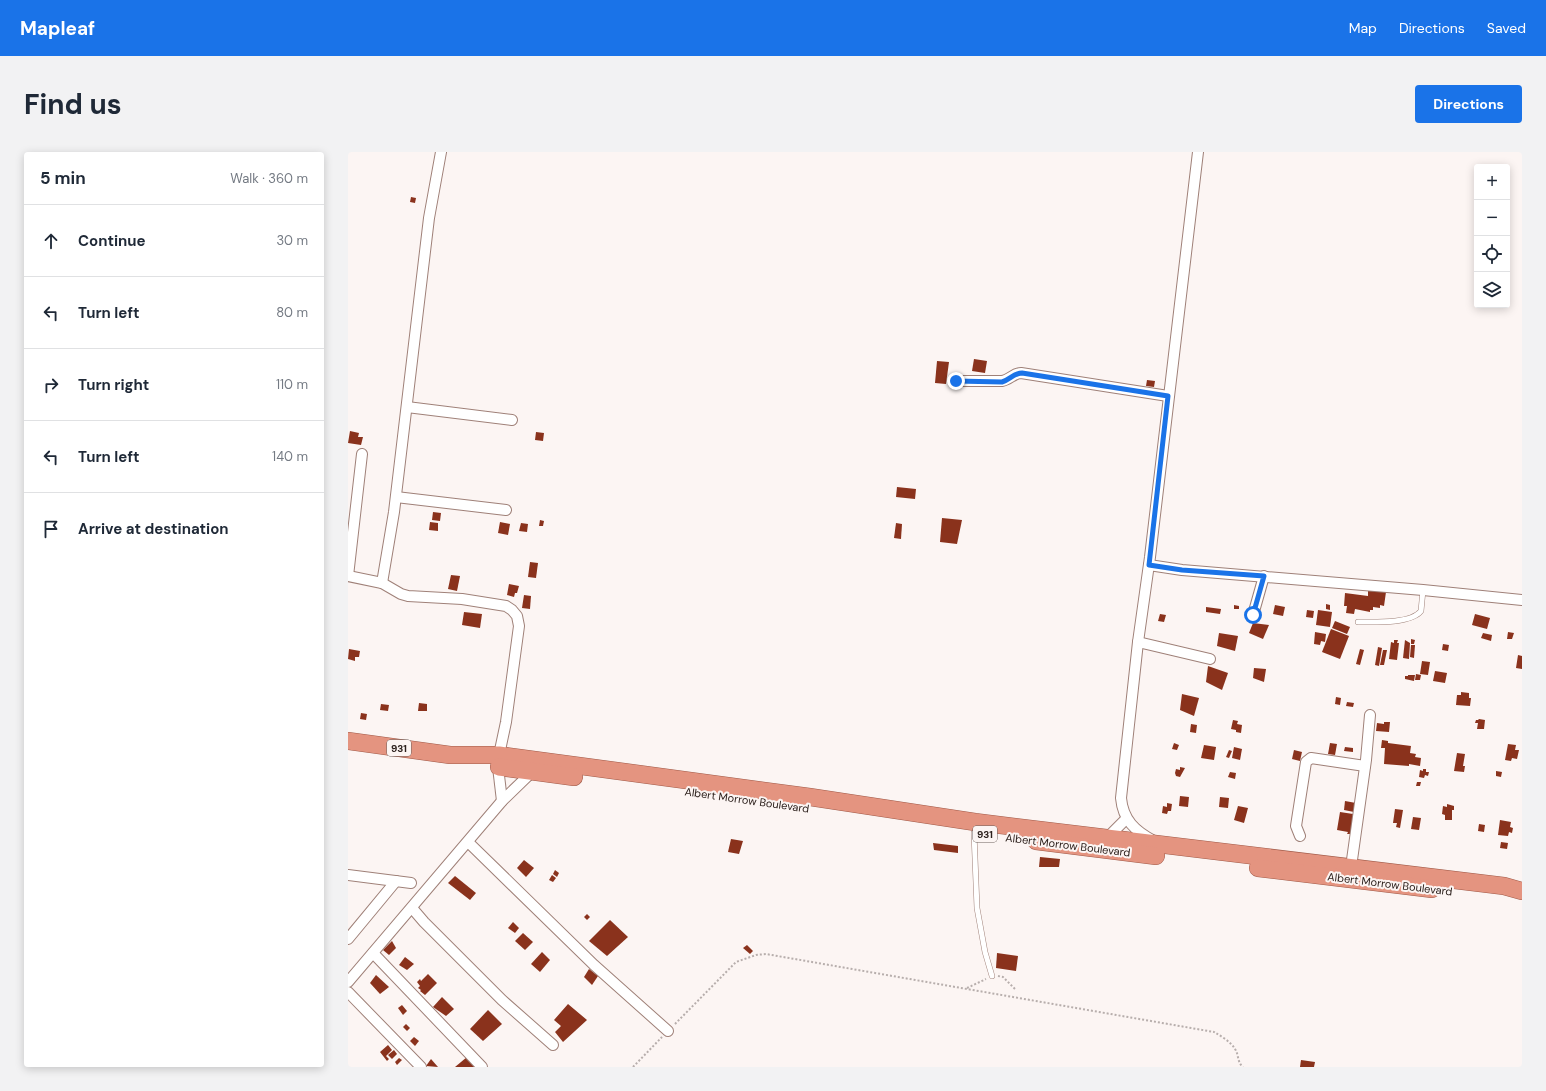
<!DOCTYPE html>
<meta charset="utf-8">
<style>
body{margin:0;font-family:"DM Sans",sans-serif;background:#f2f2f3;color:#1f2937}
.controls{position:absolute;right:12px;top:12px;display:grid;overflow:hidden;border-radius:4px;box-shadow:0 2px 10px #0003}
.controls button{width:36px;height:36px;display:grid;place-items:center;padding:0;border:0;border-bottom:1px solid #e0e1e3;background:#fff;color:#1f2937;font:20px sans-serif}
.stop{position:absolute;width:12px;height:12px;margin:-9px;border:3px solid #1a73e8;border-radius:50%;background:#fff}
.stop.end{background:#1a73e8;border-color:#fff;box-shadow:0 1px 4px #0008}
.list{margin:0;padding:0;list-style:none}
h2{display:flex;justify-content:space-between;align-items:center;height:52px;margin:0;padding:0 16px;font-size:17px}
h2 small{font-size:13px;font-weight:400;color:#747a83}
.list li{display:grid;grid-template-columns:26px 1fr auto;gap:12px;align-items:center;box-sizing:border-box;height:72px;padding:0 16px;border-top:1px solid #e0e1e3}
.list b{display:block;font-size:15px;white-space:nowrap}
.list em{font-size:13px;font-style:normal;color:#747a83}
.icon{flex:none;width:22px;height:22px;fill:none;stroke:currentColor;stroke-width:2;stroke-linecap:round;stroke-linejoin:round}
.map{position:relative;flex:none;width:1174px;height:915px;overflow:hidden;border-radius:4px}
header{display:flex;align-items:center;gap:24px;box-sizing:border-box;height:56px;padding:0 20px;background:#1a73e8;color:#fff}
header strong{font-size:19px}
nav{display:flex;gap:22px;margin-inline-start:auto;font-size:14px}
.intro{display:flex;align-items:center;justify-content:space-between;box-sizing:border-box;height:96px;padding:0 24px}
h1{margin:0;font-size:28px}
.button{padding:10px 18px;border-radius:4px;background:#1a73e8;color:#fff;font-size:14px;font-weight:700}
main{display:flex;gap:24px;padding:0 24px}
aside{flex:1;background:#fff;border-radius:4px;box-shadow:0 2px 10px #0003}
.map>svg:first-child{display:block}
.building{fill:#8a321c}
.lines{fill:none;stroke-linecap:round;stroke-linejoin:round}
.service-casing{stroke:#9f8078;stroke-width:6}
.minor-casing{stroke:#9f8078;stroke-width:12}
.trunk-casing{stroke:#a05a48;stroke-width:18}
.path{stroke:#b7aeac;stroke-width:2;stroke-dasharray:2 2;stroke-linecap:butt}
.service{stroke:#fff;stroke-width:5}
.minor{stroke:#fff;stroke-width:10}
.trunk{stroke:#e49480;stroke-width:17}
.route{stroke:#1a73e8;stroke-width:5}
.labels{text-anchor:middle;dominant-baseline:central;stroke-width:4;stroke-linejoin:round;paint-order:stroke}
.shield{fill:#fcf5f3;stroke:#6a605c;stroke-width:1}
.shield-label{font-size:10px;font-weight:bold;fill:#2c201c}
.street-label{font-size:11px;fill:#2c201c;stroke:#fcf5f3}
</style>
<header>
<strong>Mapleaf</strong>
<nav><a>Map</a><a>Directions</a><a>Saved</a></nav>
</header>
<div class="intro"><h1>Find us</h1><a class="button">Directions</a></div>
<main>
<aside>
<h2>5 min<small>Walk · 360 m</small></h2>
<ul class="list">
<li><svg class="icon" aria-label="ahead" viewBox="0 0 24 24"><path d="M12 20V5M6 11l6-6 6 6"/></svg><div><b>Continue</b></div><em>30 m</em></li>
<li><svg class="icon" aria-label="left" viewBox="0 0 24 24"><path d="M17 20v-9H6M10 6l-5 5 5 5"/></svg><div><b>Turn left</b></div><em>80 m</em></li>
<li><svg class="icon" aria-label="right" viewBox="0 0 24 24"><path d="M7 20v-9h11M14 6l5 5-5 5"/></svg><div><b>Turn right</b></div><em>110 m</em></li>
<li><svg class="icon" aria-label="left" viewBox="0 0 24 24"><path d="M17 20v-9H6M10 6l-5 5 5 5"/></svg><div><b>Turn left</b></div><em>140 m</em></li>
<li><svg class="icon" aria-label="arrive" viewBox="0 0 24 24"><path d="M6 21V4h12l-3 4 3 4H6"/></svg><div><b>Arrive at destination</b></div></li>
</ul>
</aside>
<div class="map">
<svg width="1174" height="915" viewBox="0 0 1174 915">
<rect width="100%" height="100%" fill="#fcf5f3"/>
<g class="building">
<path d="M 63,45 L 68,46 L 67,51 L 62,50 Z"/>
<path d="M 626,207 L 639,209 L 637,221 L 624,219 Z"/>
<path d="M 589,209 L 601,210 L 598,232 L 587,231 Z"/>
<path d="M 799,228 L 807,229 L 806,235 L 798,234 Z"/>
<path d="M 2,279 L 11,281 L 10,285 L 15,285 L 13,293 L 0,291 Z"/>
<path d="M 188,280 L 196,281 L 195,289 L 187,288 Z"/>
<path d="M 549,335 L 568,337 L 567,347 L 548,345 Z"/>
<path d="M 85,360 L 93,361 L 92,369 L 84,368 Z"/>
<path d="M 594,366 L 614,368 L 609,392 L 592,390 Z"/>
<path d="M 192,368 L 196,369 L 195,374 L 191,374 Z"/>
<path d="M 82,370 L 90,371 L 90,379 L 81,378 Z"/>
<path d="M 152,370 L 162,372 L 160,383 L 150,381 Z"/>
<path d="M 173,371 L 180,372 L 179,380 L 171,379 Z"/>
<path d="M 548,371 L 554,372 L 553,387 L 546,386 Z"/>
<path d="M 182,410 L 190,411 L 188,426 L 180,425 Z"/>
<path d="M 103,423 L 112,424 L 109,439 L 100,437 Z"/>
<path d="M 161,432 L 171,434 L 169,441 L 167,441 L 166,445 L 159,443 Z"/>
<path d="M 1020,438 L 1038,440 L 1036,454 L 1032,453 L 1032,456 L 1025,455 L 1025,458 L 1022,458 L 1022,460 L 1007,457 L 1006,462 L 998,461 L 999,454 L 996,454 L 997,441 L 1020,444 Z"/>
<path d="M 176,443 L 183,444 L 182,457 L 174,456 Z"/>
<path d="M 978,452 L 982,453 L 982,458 L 978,457 Z"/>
<path d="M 886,453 L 891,454 L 891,457 L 886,457 Z"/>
<path d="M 927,453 L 937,455 L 935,464 L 925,462 Z"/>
<path d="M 858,455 L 873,457 L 872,462 L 858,460 Z"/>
<path d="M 959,458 L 966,459 L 965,466 L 958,465 Z"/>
<path d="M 970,458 L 984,460 L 982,475 L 968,473 Z"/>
<path d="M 116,460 L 134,462 L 132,476 L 114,473 Z"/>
<path d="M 812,462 L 818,463 L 816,470 L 810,469 Z"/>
<path d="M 1127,462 L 1142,466 L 1139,477 L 1124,473 Z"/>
<path d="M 987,469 L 1002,475 L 999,482 L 984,476 Z"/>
<path d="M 905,471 L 921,473 L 915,487 L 901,481 Z"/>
<path d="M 983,477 L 1001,484 L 992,507 L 974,500 Z"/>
<path d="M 967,480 L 978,482 L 977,490 L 973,489 L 972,493 L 966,492 Z"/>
<path d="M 1160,480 L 1166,481 L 1164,487 L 1159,487 Z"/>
<path d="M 871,481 L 890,484 L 887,499 L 869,494 Z"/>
<path d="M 1135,481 L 1144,483 L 1143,489 L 1133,486 Z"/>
<path d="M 1063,487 L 1067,488 L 1066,492 L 1063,492 Z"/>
<path d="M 1046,488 L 1050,488 L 1049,491 L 1051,491 L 1049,508 L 1041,507 L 1043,490 L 1046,491 Z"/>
<path d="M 1057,488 L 1062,491 L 1061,507 L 1055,506 Z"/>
<path d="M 1095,492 L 1101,493 L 1100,499 L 1094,498 Z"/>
<path d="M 1063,493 L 1067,493 L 1066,506 L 1062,505 Z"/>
<path d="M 1030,495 L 1034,496 L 1031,514 L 1027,513 Z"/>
<path d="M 1,497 L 12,499 L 11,505 L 7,505 L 7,509 L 0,507 Z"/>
<path d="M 1012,497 L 1016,498 L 1012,513 L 1008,512 Z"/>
<path d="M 1035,498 L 1039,498 L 1036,513 L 1032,513 Z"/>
<path d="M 1170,503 L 1174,504 L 1174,517 L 1168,516 Z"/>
<path d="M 1074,509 L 1082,510 L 1080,523 L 1072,522 Z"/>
<path d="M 860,514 L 880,521 L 874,538 L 858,530 Z"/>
<path d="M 906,516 L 918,517 L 916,530 L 905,526 Z"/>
<path d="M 1087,519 L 1099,521 L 1097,531 L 1085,529 Z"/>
<path d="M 1068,522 L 1073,523 L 1072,528 L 1067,528 Z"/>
<path d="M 1060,523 L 1067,523 L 1066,529 L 1057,527 L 1057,524 L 1060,524 Z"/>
<path d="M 1113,540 L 1121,541 L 1121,546 L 1123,546 L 1122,554 L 1108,553 L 1109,543 L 1113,543 Z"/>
<path d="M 834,542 L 851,546 L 846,564 L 832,558 Z"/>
<path d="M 988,545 L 993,546 L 992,553 L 987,552 Z"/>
<path d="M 999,550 L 1006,551 L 1005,555 L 998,554 Z"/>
<path d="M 71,551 L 79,552 L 79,559 L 70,559 Z"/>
<path d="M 33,552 L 41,553 L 40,559 L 32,558 Z"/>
<path d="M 13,561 L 19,562 L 18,568 L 12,567 Z"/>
<path d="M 1131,567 L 1137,568 L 1136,577 L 1129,577 L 1130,571 L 1127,571 L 1128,568 L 1130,568 Z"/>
<path d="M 885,568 L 890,569 L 889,572 L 894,573 L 893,581 L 888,580 L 888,578 L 883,577 Z"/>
<path d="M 1036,570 L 1042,570 L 1041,580 L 1028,579 L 1029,571 L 1036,572 Z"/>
<path d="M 843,572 L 849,573 L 848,581 L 842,580 Z"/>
<path d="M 1034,588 L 1040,589 L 1040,591 L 1063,594 L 1062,601 L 1068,602 L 1067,605 L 1073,606 L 1072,614 L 1061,612 L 1061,614 L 1036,612 L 1037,596 L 1033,596 Z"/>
<path d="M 826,591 L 831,593 L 829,598 L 824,597 Z"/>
<path d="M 982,591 L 989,592 L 987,603 L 980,602 Z"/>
<path d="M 1160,592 L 1168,593 L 1167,598 L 1171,598 L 1169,607 L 1164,606 L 1163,609 L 1157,608 Z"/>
<path d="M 856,593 L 868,595 L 866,608 L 853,606 Z"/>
<path d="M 886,595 L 894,597 L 892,608 L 884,606 Z"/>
<path d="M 997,595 L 1005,596 L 1005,600 L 996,599 Z"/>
<path d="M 881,598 L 884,599 L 881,606 L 878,605 Z"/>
<path d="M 946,598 L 954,600 L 952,609 L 944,607 Z"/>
<path d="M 1109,601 L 1117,602 L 1115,614 L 1117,614 L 1116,620 L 1106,619 Z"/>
<path d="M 832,615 L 837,616 L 832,625 L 828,624 L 827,621 L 828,617 L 832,618 Z"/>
<path d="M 1075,617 L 1078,617 L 1078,620 L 1081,620 L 1080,624 L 1077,623 L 1076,626 L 1071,625 L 1072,618 L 1075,619 Z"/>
<path d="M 1148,619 L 1154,620 L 1153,625 L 1148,624 Z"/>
<path d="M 882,620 L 888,621 L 887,627 L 880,625 Z"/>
<path d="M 1069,630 L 1073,630 L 1072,634 L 1068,634 Z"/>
<path d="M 832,644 L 841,645 L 840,655 L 831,654 Z"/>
<path d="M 872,645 L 881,646 L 880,656 L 871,655 Z"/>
<path d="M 997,649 L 1008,651 L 1006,660 L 996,658 Z"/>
<path d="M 819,651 L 824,652 L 823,659 L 820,659 L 819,662 L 814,661 L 815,654 L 819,655 Z"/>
<path d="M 1099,652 L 1106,654 L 1106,658 L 1104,658 L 1104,668 L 1097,668 L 1097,663 L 1094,662 L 1095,654 L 1099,655 Z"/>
<path d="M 890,654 L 900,656 L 896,671 L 886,668 Z"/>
<path d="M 1047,657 L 1055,658 L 1052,676 L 1048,675 L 1049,671 L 1045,671 Z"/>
<path d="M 992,660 L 1005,662 L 1003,682 L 999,682 L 1000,680 L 989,678 Z"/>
<path d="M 1065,665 L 1073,666 L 1071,678 L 1063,677 Z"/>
<path d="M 1152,668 L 1163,670 L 1162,675 L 1165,676 L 1164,681 L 1161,680 L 1160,684 L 1150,683 Z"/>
<path d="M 1131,672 L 1137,673 L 1136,680 L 1130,679 Z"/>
<path d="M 383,687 L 395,689 L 391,702 L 380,700 Z"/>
<path d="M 1153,690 L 1160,691 L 1159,697 L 1152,696 Z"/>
<path d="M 585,691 L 610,694 L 610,701 L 586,698 Z"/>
<path d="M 692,705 L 712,707 L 711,715 L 691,715 Z"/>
<path d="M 176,708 L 186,716 L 178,725 L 169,716 Z"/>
<path d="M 207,718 L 211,721 L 209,725 L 205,722 Z"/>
<path d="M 204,723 L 208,726 L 205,730 L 201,728 Z"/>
<path d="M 107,724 L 128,741 L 122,748 L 100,731 Z"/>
<path d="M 239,762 L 242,765 L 239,768 L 236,765 Z"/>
<path d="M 262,768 L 280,785 L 259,804 L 241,789 Z"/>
<path d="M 165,770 L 171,776 L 167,781 L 160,776 Z"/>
<path d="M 175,781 L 185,790 L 177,798 L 167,789 Z"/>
<path d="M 44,789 L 48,796 L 41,803 L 35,798 Z"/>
<path d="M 399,793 L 405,799 L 402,802 L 395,796 Z"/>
<path d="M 194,800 L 202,808 L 192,820 L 183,812 Z"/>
<path d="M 649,801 L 670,804 L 668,819 L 648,816 Z"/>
<path d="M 57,805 L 66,812 L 59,818 L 51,813 Z"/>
<path d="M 241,817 L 250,824 L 244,833 L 236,825 Z"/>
<path d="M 80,822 L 89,831 L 77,843 L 72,839 L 73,838 L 70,836 L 72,834 L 69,830 L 72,827 L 73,829 Z"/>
<path d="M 28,823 L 41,835 L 32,842 L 22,831 Z"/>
<path d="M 94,845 L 106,857 L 98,864 L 85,855 Z"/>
<path d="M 220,852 L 239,868 L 215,890 L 207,880 L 213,874 L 206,868 Z"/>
<path d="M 54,853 L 59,859 L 55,863 L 50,856 Z"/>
<path d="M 140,858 L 154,872 L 135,889 L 122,877 Z"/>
<path d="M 58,872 L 62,876 L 59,879 L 55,875 Z"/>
<path d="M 66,885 L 71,889 L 67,894 L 62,889 Z"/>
<path d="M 40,893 L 44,898 L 38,904 L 41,907 L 39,909 L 32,900 Z"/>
<path d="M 46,898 L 49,902 L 44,907 L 40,903 Z"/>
<path d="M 119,905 L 128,915 L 107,915 Z"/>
<path d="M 51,906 L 54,908 L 49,913 L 47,910 Z"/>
<path d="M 83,907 L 90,915 L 78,914 Z"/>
<path d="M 953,908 L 967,910 L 966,915 L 952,915 Z"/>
</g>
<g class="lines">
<g class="service-casing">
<g id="service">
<path d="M 1010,470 C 1025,470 1063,472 1073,459 L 1075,438"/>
<path d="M 626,681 L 629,756 L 637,800 L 644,824"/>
</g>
</g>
<g class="minor-casing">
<g id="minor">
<path d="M 608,229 L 654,229 C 661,228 666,221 673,221 L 820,244"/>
<path d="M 59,255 L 164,268"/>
<path d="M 48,345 L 158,358"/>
<path d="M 801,413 L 834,418 L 1075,438 L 1174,448"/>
<path d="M 0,424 L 34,431 L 53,442 L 60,444 L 114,447 L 158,454 L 164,458 L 169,464 L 171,474 L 158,570 L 151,603"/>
<path d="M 0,424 L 14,302"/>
<path d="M 34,431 L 46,360 L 81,66 L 93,0"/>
<path d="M 905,463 L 916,424"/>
<path d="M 790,490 L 862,507"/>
<path d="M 150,615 L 154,649"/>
<path d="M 952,684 L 948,674 L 958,610 L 963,606 L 1017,614"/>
<path d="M 760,685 L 778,667"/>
<path d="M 806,689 C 787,679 775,668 773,646 L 790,490 L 802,405 L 850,0"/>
<path d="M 120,690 L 246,813 L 320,879"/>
<path d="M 1003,715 L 1018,608 L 1022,563"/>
<path d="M 0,723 L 63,731"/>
<path d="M 64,756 L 76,770 L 154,848 L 205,893"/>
<path d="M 0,787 L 48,729"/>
<path d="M 25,801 L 134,915"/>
<path d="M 0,830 L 154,649 L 184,620"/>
<path d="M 0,840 L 73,915"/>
</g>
</g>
<g class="trunk-casing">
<g id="trunk">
<path d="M 0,589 L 102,603 L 151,603 L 462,645 L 627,670 L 1156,734 L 1174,739"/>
<path d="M 151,615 L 226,625"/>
<path d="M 688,689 L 808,704"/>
<path d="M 910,716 L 1084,737"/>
</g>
</g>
<g class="path">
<path d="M 650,824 L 655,825 L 668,838"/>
<path d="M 619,836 L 638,827"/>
<path d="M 327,872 L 388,810 L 408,803 L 418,802 L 866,880 C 873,884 883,890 887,897 C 891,903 889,910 895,915"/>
<path d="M 285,915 L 314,885"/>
</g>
<use href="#service" class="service"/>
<use href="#minor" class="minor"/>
<use href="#trunk" class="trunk"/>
</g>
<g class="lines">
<path class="route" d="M 608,229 L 654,230 C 661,228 666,221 674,221 L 820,244 L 801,413 L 834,418 L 916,424 L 905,463"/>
</g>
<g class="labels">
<g class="shield">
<rect x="39" y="588" width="24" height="16" rx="3"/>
<rect x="625" y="674" width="24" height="16" rx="3"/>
</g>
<g class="shield-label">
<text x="51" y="596">931</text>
<text x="637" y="682">931</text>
</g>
<g class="street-label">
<text transform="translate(399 648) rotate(8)">Albert Morrow Boulevard</text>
<text transform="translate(720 693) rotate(7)">Albert Morrow Boulevard</text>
<text transform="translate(1042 732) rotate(7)">Albert Morrow Boulevard</text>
</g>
</g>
</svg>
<div class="controls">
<button>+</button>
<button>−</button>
<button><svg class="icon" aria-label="locate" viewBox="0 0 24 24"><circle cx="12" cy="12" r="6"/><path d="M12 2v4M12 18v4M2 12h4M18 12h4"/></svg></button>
<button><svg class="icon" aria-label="layers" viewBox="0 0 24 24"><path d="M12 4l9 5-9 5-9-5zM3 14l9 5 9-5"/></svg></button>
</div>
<div class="stop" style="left:905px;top:463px"></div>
<div class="stop end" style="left:608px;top:229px"></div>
</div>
</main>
